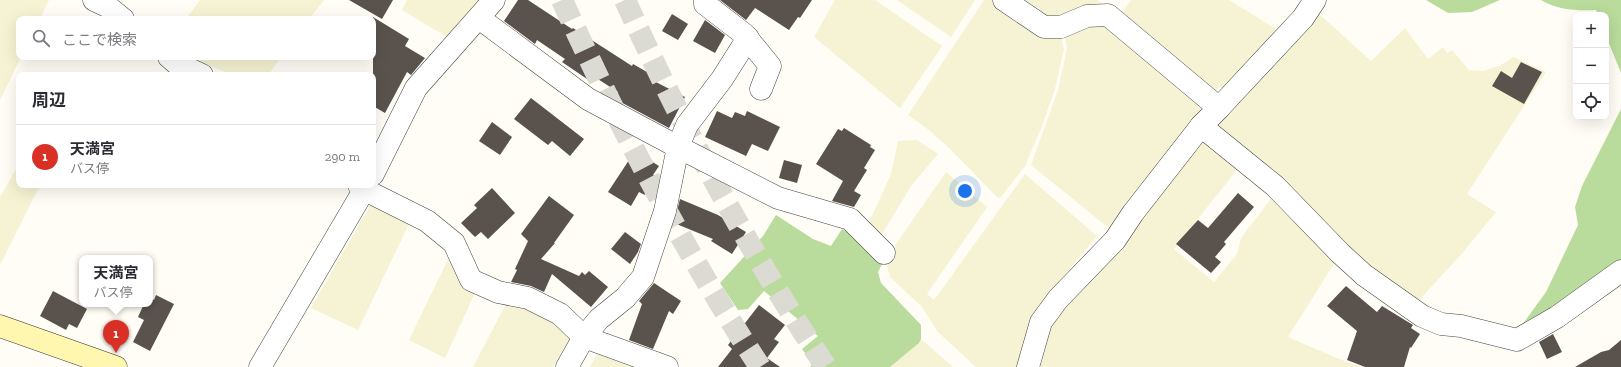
<!DOCTYPE html>
<html lang="ja">
<meta charset="utf-8">
<style>
body{margin:0;font-family:"Zilla Slab","Noto Sans JP",serif;background:#f7f7f7;color:#2b2b33}
.controls{position:absolute;right:12px;top:12px;display:grid;overflow:hidden;border-radius:8px;box-shadow:0 4px 16px #0002}
.controls button{width:36px;height:36px;display:grid;place-items:center;padding:0;border:0;border-bottom:1px solid #e1e1e2;background:#fff;color:#2b2b33;font:20px sans-serif}
.you{position:absolute;left:965px;top:191px;width:14px;height:14px;margin:-10px;border:3px solid #fff;border-radius:50%;background:#1a73e8;box-shadow:0 0 0 6px #1a73e833}
.badge{display:grid;place-items:center;width:26px;height:26px;border-radius:50%;background:#d93025;color:#fff;font-size:13px;font-weight:700}
.pin{position:absolute;translate:-50% -33px;filter:drop-shadow(0 1px 2px #0008)}
.pin::after{content:'';position:absolute;top:21px;width:14px;height:12px;background:inherit;clip-path:polygon(0 0,100% 0,50% 100%)}
.popup{position:absolute;left:79px;top:255px;width:74px;height:52px;box-sizing:border-box;display:grid;place-content:center;border-radius:8px;background:#fff;filter:drop-shadow(0 1px 3px #0005);font-size:13px;white-space:nowrap;color:#7c7c81}
.popup b{font-size:15px;color:#2b2b33}
.popup::after{content:'';position:absolute;left:50%;top:100%;margin-left:-8px;border:8px solid transparent;border-top-color:#fff}
.list{margin:0;padding:0;list-style:none}
h2{display:flex;justify-content:space-between;align-items:center;height:52px;margin:0;padding:0 16px;font-size:17px}
h2 small{font-size:13px;font-weight:400;color:#7c7c81}
.list li{display:grid;grid-template-columns:26px 1fr auto;gap:12px;align-items:center;box-sizing:border-box;height:64px;padding:0 16px;border-top:1px solid #e1e1e2}
.list b{display:block;font-size:15px;white-space:nowrap}
.list p{margin:0;font-size:13px;white-space:nowrap;color:#7c7c81}
.list em{font-size:13px;font-style:normal;color:#7c7c81}
.icon{flex:none;width:22px;height:22px;fill:none;stroke:currentColor;stroke-width:2;stroke-linecap:round;stroke-linejoin:round}
.map{position:relative;flex:none;width:1621px;height:367px;overflow:hidden}
.search{position:absolute;background:#fff;box-shadow:0 4px 16px #0002;left:16px;top:16px;width:360px;height:44px;display:flex;align-items:center;gap:10px;box-sizing:border-box;padding:0 14px;border-radius:8px;color:#7c7c81;font-size:15px}
.panel{position:absolute;background:#fff;box-shadow:0 4px 16px #0002;left:16px;top:72px;width:360px;height:116px;border-radius:8px}
.map>svg:first-child{display:block}
.farmland{fill:#f6f3d4}
.forest{fill:#b9dc9c}
.building{fill:#5a524d}
.lines{fill:none;stroke-linecap:round;stroke-linejoin:round}
.highway-tunnel{stroke:#dbdad3;stroke-width:22;stroke-dasharray:22 11;stroke-linecap:butt}
.street-casing{stroke:#444;stroke-width:23}
.secondary-casing{stroke:#333;stroke-width:23}
.street{stroke:#fff;stroke-width:22}
.secondary{stroke:#fff6b0;stroke-width:22}
</style>
<div class="map">
<svg width="1621" height="367" viewBox="0 0 1621 367">
<rect width="100%" height="100%" fill="#fffdf5"/>
<g class="farmland">
<path d="M 0,0 L 49,0 L 40,19 L 19,19 L 19,57 L 21,57 L 0,100 Z"/>
<path d="M 200,0 L 324,0 L 309,19 L 186,19 Z"/>
<path d="M 407,0 L 486,0 L 450,39 L 402,10 Z"/>
<path d="M 835,0 L 875,0 L 942,46 L 900,108 L 814,37 Z"/>
<path d="M 897,0 L 975,0 L 951,37 Z"/>
<path d="M 984,0 L 996,0 L 1059,30 L 1064,49 L 1055,89 L 1042,126 L 1025,166 L 1001,197 L 998,198 L 950,149 L 929,130 L 908,115 Z"/>
<path d="M 1025,0 L 1098,0 L 1103,5 L 1059,23 L 1036,17 L 1041,10 Z"/>
<path d="M 1131,0 L 1229,0 L 1281,32 L 1227,91 L 1220,86 L 1212,96 L 1119,16 Z"/>
<path d="M 1317,12 L 1371,61 L 1405,28 L 1428,59 L 1443,47 L 1447,53 L 1452,50 L 1469,70 L 1483,71 L 1499,66 L 1514,57 L 1546,72 L 1467,194 L 1496,212 L 1460,256 L 1418,301 L 1406,301 L 1215,126 Z"/>
<path d="M 1101,18 L 1209,106 L 1115,233 L 1031,165 L 1058,90 L 1067,49 L 1064,30 Z"/>
<path d="M 190,57 L 281,57 L 268,75 L 232,75 Z"/>
<path d="M 1203,136 L 1240,166 L 1174,249 L 1214,282 L 1237,254 L 1241,238 L 1274,195 L 1337,259 L 1288,337 L 1339,359 L 1362,367 L 1037,367 L 1051,324 Z"/>
<path d="M 917,140 L 938,154 L 911,186 L 881,236 L 867,227 L 891,174 L 898,141 Z"/>
<path d="M 19,164 L 19,185 L 40,185 L 0,265 L 0,197 Z"/>
<path d="M 946,172 L 987,207 L 927,294 L 934,300 L 1025,174 L 1097,236 L 1049,294 L 1030,323 L 1021,351 L 1018,367 L 976,367 L 937,331 L 922,307 L 890,277 L 887,266 L 896,244 Z"/>
<path d="M 372,202 L 411,220 L 358,330 L 311,308 Z"/>
<path d="M 451,253 L 476,291 L 445,358 L 409,340 Z"/>
<path d="M 507,302 L 554,320 L 571,336 L 553,367 L 473,367 Z"/>
<path d="M 921,339 L 953,367 L 890,367 L 919,343 Z"/>
<path d="M 597,354 L 608,355 L 638,367 L 590,367 Z"/>
</g>
<g class="forest">
<path d="M 1426,0 L 1500,0 L 1472,12 L 1448,13 Z"/>
<path d="M 1541,0 L 1621,0 L 1621,73 L 1606,36 L 1606,15 L 1598,15 L 1596,10 C 1577,11 1557,10 1541,0 Z"/>
<path d="M 1621,109 L 1621,281 L 1519,329 L 1546,292 L 1578,225 L 1575,207 L 1582,186 Z"/>
<path d="M 776,215 L 813,239 L 831,246 L 842,229 L 861,241 L 883,262 L 878,272 L 881,283 L 921,325 L 921,339 L 919,343 L 890,367 L 810,367 L 813,363 L 802,349 L 818,336 L 764,291 L 748,309 L 738,310 L 720,283 L 763,236 Z"/>
</g>
<g class="building">
<path d="M 349,0 L 393,0 L 382,19 Z"/>
<path d="M 518,0 L 528,0 L 572,29 L 573,28 L 632,66 L 633,64 L 654,76 L 652,80 L 685,97 L 669,128 L 615,99 L 618,92 L 590,74 L 587,79 L 562,62 L 565,59 L 537,40 L 535,44 L 504,21 Z"/>
<path d="M 720,0 L 812,0 L 800,18 L 798,17 L 789,30 L 755,8 L 746,20 Z"/>
<path d="M 672,14 L 688,24 L 678,40 L 662,31 Z"/>
<path d="M 373,17 L 409,39 L 405,46 L 425,58 L 411,75 L 407,72 L 385,113 L 373,106 Z"/>
<path d="M 705,20 L 725,35 L 715,53 L 693,41 Z"/>
<path d="M 1521,62 L 1542,72 L 1524,104 L 1492,86 L 1501,71 L 1512,78 Z"/>
<path d="M 531,98 L 584,139 L 570,156 L 552,141 L 548,145 L 514,119 Z"/>
<path d="M 717,111 L 732,118 L 735,112 L 745,116 L 747,111 L 780,127 L 768,151 L 752,144 L 746,156 L 705,137 Z"/>
<path d="M 492,122 L 512,137 L 500,155 L 479,141 Z"/>
<path d="M 844,128 L 871,145 L 870,147 L 875,150 L 864,168 L 867,170 L 854,191 L 861,195 L 854,207 L 832,201 L 843,181 L 816,164 L 838,129 L 842,131 Z"/>
<path d="M 635,151 L 659,166 L 653,175 L 656,177 L 645,195 L 639,192 L 631,206 L 608,192 Z"/>
<path d="M 784,160 L 802,165 L 797,183 L 779,178 Z"/>
<path d="M 492,188 L 515,213 L 488,239 L 481,232 L 475,237 L 461,223 L 477,208 L 474,205 Z"/>
<path d="M 1238,193 L 1254,207 L 1224,242 L 1226,244 L 1215,257 L 1221,262 L 1211,273 L 1176,244 L 1198,220 L 1208,228 Z"/>
<path d="M 549,196 L 574,215 L 554,243 L 555,243 L 541,259 L 579,276 L 582,272 L 585,275 L 589,271 L 608,287 L 591,307 L 552,274 L 544,292 L 531,286 L 511,282 L 517,270 L 515,269 L 528,241 L 521,234 Z"/>
<path d="M 680,199 L 718,215 L 746,232 L 732,254 L 711,241 L 713,239 L 674,223 Z"/>
<path d="M 625,232 L 641,244 L 638,252 L 630,264 L 611,249 Z"/>
<path d="M 654,283 L 681,301 L 673,314 L 669,311 L 653,349 L 629,340 L 642,304 L 639,301 Z"/>
<path d="M 1346,286 L 1377,312 L 1382,306 L 1413,325 L 1411,328 L 1420,334 L 1411,348 L 1410,347 L 1404,367 L 1365,367 L 1347,360 L 1357,331 L 1327,306 Z"/>
<path d="M 53,291 L 87,309 L 77,328 L 69,324 L 66,330 L 40,316 Z"/>
<path d="M 156,295 L 174,304 L 150,351 L 133,342 L 144,320 L 138,317 L 144,304 L 150,304 L 150,298 L 154,300 Z"/>
<path d="M 759,305 L 785,325 L 774,339 L 779,342 L 767,358 L 780,367 L 718,367 L 732,349 L 728,345 Z"/>
<path d="M 1553,334 L 1562,352 L 1547,359 L 1539,342 Z"/>
<path d="M 1621,340 L 1621,367 L 1575,367 L 1601,352 L 1609,350 Z"/>
</g>
<g class="lines">
<g class="highway-tunnel">
<path d="M 562,0 C 619,126 684,251 760,367"/>
<path d="M 625,0 C 682,127 749,251 826,367"/>
</g>
<g class="street-casing">
<g id="street">
<path d="M 94,0 L 107,6 L 123,19"/>
<path d="M 705,0 L 705,4 L 744,34 L 770,66 L 761,89"/>
<path d="M 1004,0 L 1044,27 L 1061,27 L 1087,16 L 1108,15 L 1219,108"/>
<path d="M 479,18 L 588,99 L 678,147 L 778,198 L 850,219 L 884,253"/>
<path d="M 169,57 L 176,63 L 202,75"/>
<path d="M 1201,126 L 1275,186 L 1340,253 L 1364,275 L 1422,316 L 1441,324 L 1461,326 L 1517,340 L 1557,317 L 1621,271"/>
<path d="M 373,174 L 416,88 L 494,0"/>
<path d="M 359,185 L 365,190 L 427,221 L 454,243 L 471,280 L 498,292 L 528,298 L 560,314 L 584,337 L 667,367"/>
<path d="M 260,367 L 367,185"/>
<path d="M 567,367 L 584,337 L 599,319 L 625,298 L 643,277 L 665,211 L 678,147 L 687,125 L 722,79 L 748,38"/>
<path d="M 1028,367 L 1041,322 L 1058,299 L 1115,240 L 1133,213 L 1201,126 L 1219,108 L 1303,18 L 1315,0"/>
</g>
</g>
<g class="secondary-casing">
<path id="secondary" d="M 0,326 L 116,367"/>
</g>
<use href="#street" class="street"/>
<use href="#secondary" class="secondary"/>
</g>
</svg>
<div class="controls">
<button>+</button>
<button>−</button>
<button><svg class="icon" aria-label="locate" viewBox="0 0 24 24"><circle cx="12" cy="12" r="6"/><path d="M12 2v4M12 18v4M2 12h4M18 12h4"/></svg></button>
</div>
<div class="you"></div>
<div class="pin badge" style="left:116px;top:353px">1</div>
<div class="popup"><b>天満宮</b>バス停</div>
<div class="search"><svg class="icon" aria-label="search" viewBox="0 0 24 24"><circle cx="10" cy="10" r="6"/><path d="M15 15l6 6"/></svg>ここで検索</div>
<section class="panel">
<h2>周辺<small></small></h2>
<ul class="list">
<li><span class="badge">1</span><div><b>天満宮</b><p>バス停</p></div><em>290 m</em></li>
</ul>
</section>
</div>
